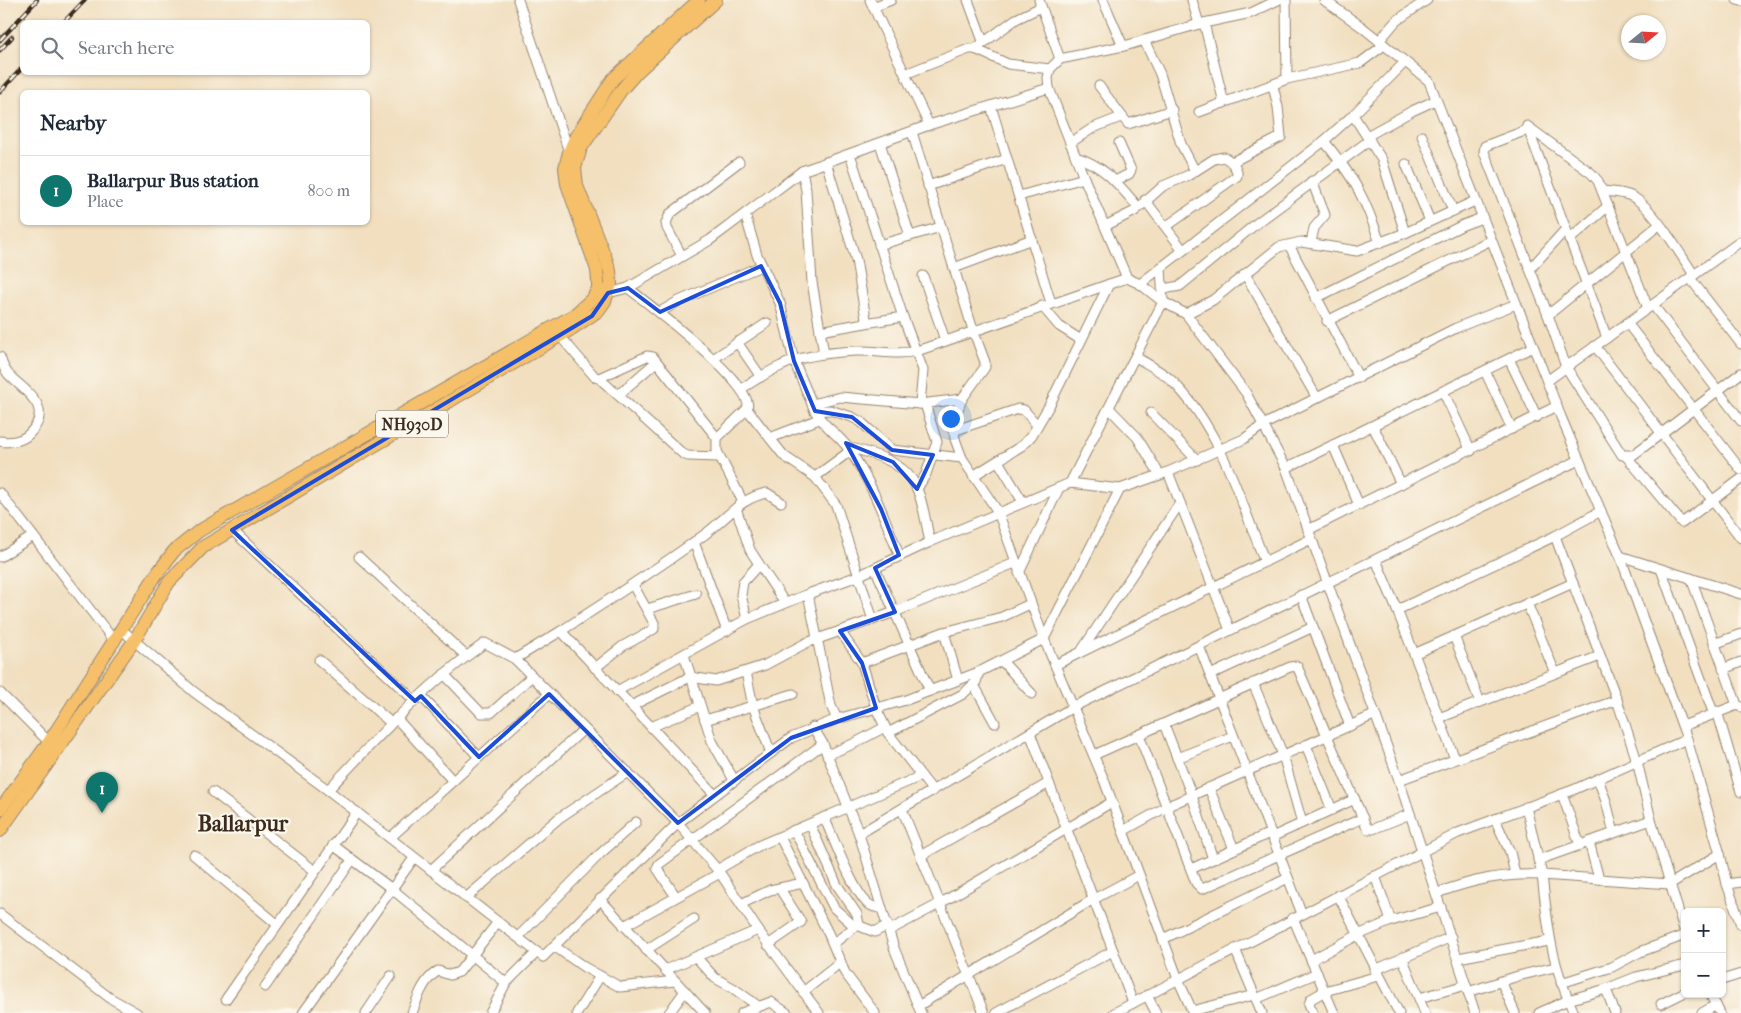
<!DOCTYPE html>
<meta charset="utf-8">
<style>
body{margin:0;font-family:"IM FELL French Canon",serif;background:#f6f6f7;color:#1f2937}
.controls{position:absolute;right:15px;bottom:15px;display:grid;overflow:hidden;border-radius:8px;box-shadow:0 1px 4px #0004}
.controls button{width:45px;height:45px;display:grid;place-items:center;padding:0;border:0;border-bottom:1px solid #e0e1e3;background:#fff;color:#1f2937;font:25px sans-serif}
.compass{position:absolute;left:1621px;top:15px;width:45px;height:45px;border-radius:50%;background:#fff;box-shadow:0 1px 4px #0004;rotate:72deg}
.you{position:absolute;left:950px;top:418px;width:18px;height:18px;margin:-12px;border:4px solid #fff;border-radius:50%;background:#1a73e8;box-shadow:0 0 0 8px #1a73e833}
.badge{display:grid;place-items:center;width:32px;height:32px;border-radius:50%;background:#0f766e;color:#fff;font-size:16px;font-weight:700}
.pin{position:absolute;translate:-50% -41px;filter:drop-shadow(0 1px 2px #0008)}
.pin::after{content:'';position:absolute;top:26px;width:18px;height:15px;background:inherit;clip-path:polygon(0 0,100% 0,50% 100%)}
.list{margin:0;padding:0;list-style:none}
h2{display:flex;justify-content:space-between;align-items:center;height:65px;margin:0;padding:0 20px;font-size:21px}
h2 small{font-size:16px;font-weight:400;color:#747a83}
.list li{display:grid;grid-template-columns:32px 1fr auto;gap:15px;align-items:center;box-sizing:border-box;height:70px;padding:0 20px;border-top:1px solid #e0e1e3}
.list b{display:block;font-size:19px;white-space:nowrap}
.list p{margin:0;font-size:16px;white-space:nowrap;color:#747a83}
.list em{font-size:16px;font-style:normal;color:#747a83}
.icon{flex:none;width:28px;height:28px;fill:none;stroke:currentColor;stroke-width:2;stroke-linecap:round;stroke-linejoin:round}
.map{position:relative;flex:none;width:1741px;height:1013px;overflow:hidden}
.search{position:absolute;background:#fff;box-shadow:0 1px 4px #0004;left:20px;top:20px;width:350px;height:55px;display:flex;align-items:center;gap:12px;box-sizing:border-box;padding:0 18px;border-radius:8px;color:#747a83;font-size:19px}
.panel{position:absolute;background:#fff;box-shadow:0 1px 4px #0004;left:20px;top:90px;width:350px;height:135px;border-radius:8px}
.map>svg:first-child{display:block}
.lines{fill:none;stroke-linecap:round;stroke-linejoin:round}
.minor-casing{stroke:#96846f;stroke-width:11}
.highway-casing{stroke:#96846f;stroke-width:14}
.minor{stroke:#fff;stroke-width:9}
.highway{stroke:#f6c06b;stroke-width:12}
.rail-casing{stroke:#3b2a1e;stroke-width:4.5}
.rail{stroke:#fbf7ec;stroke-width:2.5;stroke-dasharray:8;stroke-linecap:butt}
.marked{fill:none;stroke:#1d4ed8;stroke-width:4;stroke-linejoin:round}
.labels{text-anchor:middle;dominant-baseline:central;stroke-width:4.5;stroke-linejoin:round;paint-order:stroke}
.shield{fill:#fbf7ec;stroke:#75685c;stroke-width:1}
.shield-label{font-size:16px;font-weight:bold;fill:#3b2a1e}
.district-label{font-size:22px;font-weight:bold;fill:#3b2a1e;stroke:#fbf7ec}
</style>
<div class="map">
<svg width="1741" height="1013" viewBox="0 0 1741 1013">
<rect width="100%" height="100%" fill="#fbf7ec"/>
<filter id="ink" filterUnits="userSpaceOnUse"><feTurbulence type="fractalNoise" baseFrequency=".02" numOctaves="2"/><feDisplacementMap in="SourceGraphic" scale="10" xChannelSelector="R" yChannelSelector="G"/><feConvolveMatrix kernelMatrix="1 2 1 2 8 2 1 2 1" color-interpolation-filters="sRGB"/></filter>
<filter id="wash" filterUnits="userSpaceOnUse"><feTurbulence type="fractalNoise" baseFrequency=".0096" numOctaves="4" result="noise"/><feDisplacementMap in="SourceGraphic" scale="20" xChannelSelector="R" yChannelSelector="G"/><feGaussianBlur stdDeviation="1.12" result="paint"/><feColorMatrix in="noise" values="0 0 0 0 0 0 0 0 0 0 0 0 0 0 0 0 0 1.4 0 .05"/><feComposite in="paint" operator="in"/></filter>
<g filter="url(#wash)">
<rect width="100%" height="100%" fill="#f1dfc0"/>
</g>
<g filter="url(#ink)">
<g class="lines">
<g class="minor-casing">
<g id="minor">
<path d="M 518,0 L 569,152"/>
<path d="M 870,0 L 929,125"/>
<path d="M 968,0 L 983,41"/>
<path d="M 1039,0 L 1060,59"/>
<path d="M 1103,0 L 1123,46"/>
<path d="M 1192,0 L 1199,24"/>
<path d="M 1278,0 L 1251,13 L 1199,24 L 1128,45 L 1060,59 L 1050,69 L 1048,78 L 1049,88 L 1084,178 L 1127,278 L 1140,284 L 1163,302 L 1186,314 L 1246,393 L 1286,468 L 1399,780 L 1475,1013"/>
<path d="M 1737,0 L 1741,1"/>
<path d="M 873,7 L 891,0"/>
<path d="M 1204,23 L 1224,103"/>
<path d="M 1144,40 L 1160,74 L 1181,144 L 1195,171"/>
<path d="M 1379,41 L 1396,21 L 1427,0"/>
<path d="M 975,49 L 1016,19 L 1041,7"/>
<path d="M 905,74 L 969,49 L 975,49 L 1008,64 L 1050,69"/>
<path d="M 1287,79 L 1360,63 L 1384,45"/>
<path d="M 1099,86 L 1128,124 L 1172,110"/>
<path d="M 991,106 L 1051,303"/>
<path d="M 1199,112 L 1287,79 L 1286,0"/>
<path d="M 1353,115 L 1382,160 L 1405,233"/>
<path d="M 1527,130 L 1485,146 L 1484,152 L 1548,315 L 1566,367 L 1622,455 L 1633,455 L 1741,373"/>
<path d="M 912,132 L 973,330 L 985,362 L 985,367 L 962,399 L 953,422 L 955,439 L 962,458 L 998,512 L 1044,639 L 1104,780 L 1178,979 L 1193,1013"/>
<path d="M 1367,136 L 1412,111 L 1436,100"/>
<path d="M 1422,136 L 1453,211"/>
<path d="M 1324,141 C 1354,178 1365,197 1380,243"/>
<path d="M 880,143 L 910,236"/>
<path d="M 1070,143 L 1093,128 L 1121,117"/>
<path d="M 850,154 L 903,317 L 923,370 L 920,404"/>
<path d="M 1076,157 C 1105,166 1119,185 1138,207"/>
<path d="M 1232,162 L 1281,137 L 1278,107 L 1273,86"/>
<path d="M 1406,164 L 1430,221"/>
<path d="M 802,171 L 806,190 L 812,282 L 824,354"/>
<path d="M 1115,181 L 1129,174 L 1131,170 L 1119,143"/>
<path d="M 928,186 L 1007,159"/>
<path d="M 1602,191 C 1613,192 1624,192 1633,197 C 1653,208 1681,255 1694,275"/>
<path d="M 1019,196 L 1084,178"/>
<path d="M 1145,200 L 1183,250"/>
<path d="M 745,214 L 757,255 L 780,303 L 794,361 L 815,411 C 823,426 838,434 848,448 C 871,480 885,519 899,555"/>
<path d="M 1105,226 L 1135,211 L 1163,186 L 1189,175 L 1214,159 L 1224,157 C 1231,161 1238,167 1237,176 L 1167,226"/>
<path d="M 1569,240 L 1608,206"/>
<path d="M 1311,243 L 1314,228 L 1325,215 L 1312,181"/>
<path d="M 879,245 L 941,227"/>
<path d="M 1289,245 L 1359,378"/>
<path d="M 682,256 L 667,228 L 666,223 L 670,214 L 739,162"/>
<path d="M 954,268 L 1032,239"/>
<path d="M 1530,269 L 1565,230"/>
<path d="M 1245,274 L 1317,398"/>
<path d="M 923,276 L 945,340"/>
<path d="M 1690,278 L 1741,344"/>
<path d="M 1140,284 L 1324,141 L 1353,115 L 1405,62"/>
<path d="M 628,288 C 647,303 758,387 747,409 L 717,438 L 717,451 L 743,502"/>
<path d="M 1163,289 L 1180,286 L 1257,223 L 1370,140"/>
<path d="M 605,292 L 608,293 L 628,288 L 710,240 L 802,171 L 929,125 L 1049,88"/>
<path d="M 1316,298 L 1463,225 L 1482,218"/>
<path d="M 1653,305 L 1741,421"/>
<path d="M 1042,306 L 1059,326 L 1081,340"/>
<path d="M 660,312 L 679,301 L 761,266"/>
<path d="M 1186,314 L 1213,300 L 1279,247 L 1301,242 L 1357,251 L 1405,233 L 1475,201"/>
<path d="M 1548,315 L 1659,225"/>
<path d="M 1327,321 L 1491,240"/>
<path d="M 865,323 L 903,317"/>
<path d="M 1627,323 L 1741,470"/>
<path d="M 820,331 L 865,323 L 866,319 L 856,260 L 826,162"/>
<path d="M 560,336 L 595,377 L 599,378 L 647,356 L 653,357 L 717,438"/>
<path d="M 1607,338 L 1527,126 L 1591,173 L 1598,181 L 1648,308"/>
<path d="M 737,342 L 761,377"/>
<path d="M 1595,346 L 1741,538"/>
<path d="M 0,357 C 2,364 6,373 12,378 C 28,393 54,409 29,434 C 22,441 10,443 0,441"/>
<path d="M 1136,357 C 1147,364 1161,371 1171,380 C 1220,427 1240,500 1265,562"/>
<path d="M 713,359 L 767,323"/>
<path d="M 1509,359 L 1537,417"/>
<path d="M 1485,371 L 1512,429"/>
<path d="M 599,378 L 683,454 L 688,456 L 719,457"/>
<path d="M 1547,381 L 1741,241"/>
<path d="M 741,389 C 754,381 767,372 781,366 C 803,355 832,352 856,351 C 877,350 895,356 917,351 L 1127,278"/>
<path d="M 1443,391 L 1471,451"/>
<path d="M 618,395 L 656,362"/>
<path d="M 812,404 L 840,397 L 920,404 L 962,399"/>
<path d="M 1109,408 L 1137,437 L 1160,475"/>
<path d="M 747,409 L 784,456 L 815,477 L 836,505 L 873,620"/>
<path d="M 815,411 L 830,410 L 852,417 L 861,422 L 892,450 L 962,458"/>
<path d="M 1151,413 L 1197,460"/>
<path d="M 1373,426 L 1401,484"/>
<path d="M 953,431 L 1018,409 L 1024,410 L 1037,425"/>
<path d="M 770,438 L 819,419"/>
<path d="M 1333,445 L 1359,505"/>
<path d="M 847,447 C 872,453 907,462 917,489 C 924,505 926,525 930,542"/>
<path d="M 1626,456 L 1682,523 L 1741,479"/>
<path d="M 998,461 L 1023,502"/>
<path d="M 1286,468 L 1533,347"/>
<path d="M 1168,472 L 1230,630"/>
<path d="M 973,476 L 1023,445 L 1032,435 L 1049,406 L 1109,284"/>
<path d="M 815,477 L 850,451"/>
<path d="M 1070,483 L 1120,489 L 1168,472 L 1244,439 L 1263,425 L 1456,328 L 1516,304"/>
<path d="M 917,489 L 926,474 L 937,442 L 925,404"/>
<path d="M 0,493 L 115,642"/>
<path d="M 736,508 L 750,550 L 759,564 L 743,582 L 741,595 L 747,619 L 808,594 L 831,706 L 837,719"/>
<path d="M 1601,511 L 1555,536 L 1617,700 L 1637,761 L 1651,820 L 1685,933"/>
<path d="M 232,530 L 415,701"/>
<path d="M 1308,530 L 1557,406"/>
<path d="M 694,542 L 727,631"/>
<path d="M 1620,556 L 1741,594"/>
<path d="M 0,557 L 33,536"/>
<path d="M 359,557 L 466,656"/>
<path d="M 1376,560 L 1397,610 L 1555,536"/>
<path d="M 759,564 L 785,603"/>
<path d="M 875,568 L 930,691"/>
<path d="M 1661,569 L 1713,712"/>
<path d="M 1019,573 L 1059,488"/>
<path d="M 1691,578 L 1737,705"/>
<path d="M 808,594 L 858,576 L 930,542 L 1070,483 L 1163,302 L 1161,267"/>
<path d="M 1301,595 L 1350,726"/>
<path d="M 1527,603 L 1555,673"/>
<path d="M 647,609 L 696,594"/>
<path d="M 1397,610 L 1455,759"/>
<path d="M 122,630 L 194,692 L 328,790 L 543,957 L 678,823 L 791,738 L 837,719 L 906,700 L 979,672 L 1044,639 L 1120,489"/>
<path d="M 561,631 L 515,659 L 678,823 L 720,873 L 758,930 L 819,1013"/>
<path d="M 840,631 L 862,663 L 876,708 L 888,733 L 933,791"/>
<path d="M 944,632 L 958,680"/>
<path d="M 1454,636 L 1480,702"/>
<path d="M 1714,644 L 1741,634"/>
<path d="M 1199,646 L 1302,914"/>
<path d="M 1082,650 L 1180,503"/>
<path d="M 1414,654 L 1573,583"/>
<path d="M 684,655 L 712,741 L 734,780"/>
<path d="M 319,660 L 391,723"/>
<path d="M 1002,661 L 1032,694"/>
<path d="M 862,663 L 944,632 L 1002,617 L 1030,604"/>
<path d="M 1055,665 L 1311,539"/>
<path d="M 595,668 L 623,646 L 654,629 L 654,623 L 633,585"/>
<path d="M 1723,669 L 1741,662"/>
<path d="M 746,672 L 753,706 L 771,753"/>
<path d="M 444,674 L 481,713 L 491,713 L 532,676"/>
<path d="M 1210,675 L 1313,627"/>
<path d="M 1253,683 L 1283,755 L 1302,823"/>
<path d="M 974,685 L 995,723"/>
<path d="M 617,691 L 747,619"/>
<path d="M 0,693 L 49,742"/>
<path d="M 421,696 L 479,757"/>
<path d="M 631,706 L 690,677 L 716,681 L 765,665 L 806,643 L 895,612 L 1015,563"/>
<path d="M 1717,711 L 1741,792"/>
<path d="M 396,718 L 453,781"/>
<path d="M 1439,718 L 1600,656"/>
<path d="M 705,720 L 793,694"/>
<path d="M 1164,724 L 1192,796 L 1213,859"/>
<path d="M 1683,726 L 1737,705 L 1741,707"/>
<path d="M 651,727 L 700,706"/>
<path d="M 813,727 L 823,744 L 859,834 L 894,948 L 921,1013"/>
<path d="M 888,733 L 963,694 L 976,682 L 979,672"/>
<path d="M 1030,733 L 1133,1003"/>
<path d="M 1139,735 L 1196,883 L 1202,889 L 1363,818"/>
<path d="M 1687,739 L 1720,854"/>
<path d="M 1306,745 L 1332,810"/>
<path d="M 827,755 L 853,744 L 885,727"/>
<path d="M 1094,755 L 1290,667 L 1297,666 L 1366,826 L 1368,829 L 1373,829 L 1410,814"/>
<path d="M 1177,758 L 1233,736"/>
<path d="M 1598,779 L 1606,801 L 1614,833"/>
<path d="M 1399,780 L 1617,700"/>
<path d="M 1209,788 L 1234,849"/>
<path d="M 328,790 C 378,737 426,684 485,643 L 515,659"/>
<path d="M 213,792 L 315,871"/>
<path d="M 1562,794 L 1580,845"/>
<path d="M 715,795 L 561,631 C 609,600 657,569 704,535 C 725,520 741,497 767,493 L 781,502"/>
<path d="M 1526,807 L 1542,875 L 1670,884 L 1720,854 L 1727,884 L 1741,882"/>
<path d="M 902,809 L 984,1013"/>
<path d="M 824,817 C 834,839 851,887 867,903 C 872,907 876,908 882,908"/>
<path d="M 1495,819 L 1510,852 L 1515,874"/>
<path d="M 810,824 L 837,885 L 857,914 L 859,925"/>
<path d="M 794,830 L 834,908 L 854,926"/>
<path d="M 1123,831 L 1168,806 L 1374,715"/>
<path d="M 859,834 L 1073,707 L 1579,460"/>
<path d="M 780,837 L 829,935 L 845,973 L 875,1013"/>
<path d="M 1272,837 L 1355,799"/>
<path d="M 390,838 L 549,694"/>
<path d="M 1589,842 L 1599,879"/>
<path d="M 333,845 L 392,889 L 506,983"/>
<path d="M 194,855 L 277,924"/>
<path d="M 922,855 L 1049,783"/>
<path d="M 1538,860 L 1651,820"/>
<path d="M 1191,869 L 1270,833"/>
<path d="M 431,870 L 584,729"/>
<path d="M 717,870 L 758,846 L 921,776"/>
<path d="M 1375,876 L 1391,921"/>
<path d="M 1727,884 L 1741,925"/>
<path d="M 1437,893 C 1472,880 1504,873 1542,875 C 1548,929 1551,963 1574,1013"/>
<path d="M 1338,895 L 1399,1013"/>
<path d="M 676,897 L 657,868 L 659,864 L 823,744"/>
<path d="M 466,898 L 559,818 L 628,772"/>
<path d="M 600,899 L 705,1013"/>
<path d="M 741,904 L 770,890 L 803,883"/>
<path d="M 0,914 L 110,998 L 137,1013"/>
<path d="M 1293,918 L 1334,1013"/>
<path d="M 624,926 L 720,873"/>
<path d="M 890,930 L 941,903 L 1112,802"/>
<path d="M 518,937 L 600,854 L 636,822"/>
<path d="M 1163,939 L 1288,878"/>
<path d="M 833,944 L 857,925 L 875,932 L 888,925"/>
<path d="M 768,945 L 801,922 L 780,889"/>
<path d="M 554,946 L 584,967 L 620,987 L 675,981"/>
<path d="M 1235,949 L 1262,1013"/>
<path d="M 646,950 L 694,919"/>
<path d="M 696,957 L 715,978 L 733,988 L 758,1006"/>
<path d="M 1402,957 L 1425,1013"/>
<path d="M 1458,958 L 1549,941"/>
<path d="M 1311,960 L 1358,935 L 1391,921 L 1441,907"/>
<path d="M 665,970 L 758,930"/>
<path d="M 1375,970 L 1451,937"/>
<path d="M 1722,980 L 1741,974"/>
<path d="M 1501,981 L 1515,1013"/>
<path d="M 1561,983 L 1612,967 L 1640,952 L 1685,935"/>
<path d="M 265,987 L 352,860"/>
<path d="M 1606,989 L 1615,1013"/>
<path d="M 803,992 L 841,962"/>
<path d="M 1468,992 L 1518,976 L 1555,967"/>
<path d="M 1710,994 L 1720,1013"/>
<path d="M 1147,995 L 1156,1013"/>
<path d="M 1419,998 L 1466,985"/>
<path d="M 226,999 L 357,812"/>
<path d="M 1256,999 L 1317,973"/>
<path d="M 1661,1004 L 1685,992"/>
<path d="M 918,1006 L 1092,900 L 1139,875"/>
<path d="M 1192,1011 L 1254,995"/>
<path d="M 303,1013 L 414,858"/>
<path d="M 366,1013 L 391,976"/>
<path d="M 412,1013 C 418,997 423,980 438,971 L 450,975 L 459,972 L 498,922"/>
<path d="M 490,1013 L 506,983 L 537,952"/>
<path d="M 577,1013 L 600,976"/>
<path d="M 669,1013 L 685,991"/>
<path d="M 742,1013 L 771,1002 L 787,1013"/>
<path d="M 996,1013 L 1113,951"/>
<path d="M 1114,1013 L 1458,833 L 1573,790 L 1687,739 L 1620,556 L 1561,417 L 1429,81 L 1362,27 L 1324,0"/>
<path d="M 1313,1013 L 1309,1004 L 1311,999 L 1325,991 L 1378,976"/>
<path d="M 1539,1013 L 1568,1000 L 1606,989 L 1636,977 L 1685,965"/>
<path d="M 1702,1013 L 1716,1005"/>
</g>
</g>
<g class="highway-casing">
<g id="highway">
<path d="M 0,810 L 49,742 L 156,575 L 174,551 L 199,531 L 574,315 L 593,298 L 598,289 L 598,281 L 597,270 L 567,184 L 565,168 L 569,152 L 576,136 L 613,79 L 699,0"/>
<path d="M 0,831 L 134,641 L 169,582 L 203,547 L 570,330 L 598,311 L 605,301 L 611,284 L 610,271 L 606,259 L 577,186 L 575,168 L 581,148 L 622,89 L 638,71 L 716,0"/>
</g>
</g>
<use href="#minor" class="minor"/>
<use href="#highway" class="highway"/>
<g class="rail-casing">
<g id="rail">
<path d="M 64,22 L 85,0"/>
<path d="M 0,40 L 37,0"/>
<path d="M 0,50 L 12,37"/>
<path d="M 0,92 L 22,68"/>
</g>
</g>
<use href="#rail" class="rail"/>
</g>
</g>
<path class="marked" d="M 761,266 L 780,303 L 794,361 L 815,411 L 852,417 L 892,450 L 933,455 L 917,489 L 893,462 L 846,443 L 881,509 L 899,555 L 875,568 L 895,612 L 840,631 L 862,663 L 876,708 L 791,738 L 678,823 L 549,694 L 479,757 L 421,696 L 415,701 L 232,530 L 592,316 L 608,293 L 628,288 L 660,312 Z"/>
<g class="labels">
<rect class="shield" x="376" y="410.5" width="72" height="27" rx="4"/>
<g class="shield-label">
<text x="412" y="424">NH930D</text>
</g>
<g class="district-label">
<text x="243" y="824">Ballarpur</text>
</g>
</g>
</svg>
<div class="controls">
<button>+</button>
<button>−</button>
</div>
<svg class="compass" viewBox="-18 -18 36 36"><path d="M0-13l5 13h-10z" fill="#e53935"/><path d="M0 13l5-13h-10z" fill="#747a83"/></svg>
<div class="you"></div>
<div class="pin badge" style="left:102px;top:813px">1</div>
<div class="search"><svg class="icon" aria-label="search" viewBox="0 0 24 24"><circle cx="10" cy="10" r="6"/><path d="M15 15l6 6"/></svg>Search here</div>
<section class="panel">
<h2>Nearby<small></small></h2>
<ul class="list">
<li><span class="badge">1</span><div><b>Ballarpur Bus station</b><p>Place</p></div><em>800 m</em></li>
</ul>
</section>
</div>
